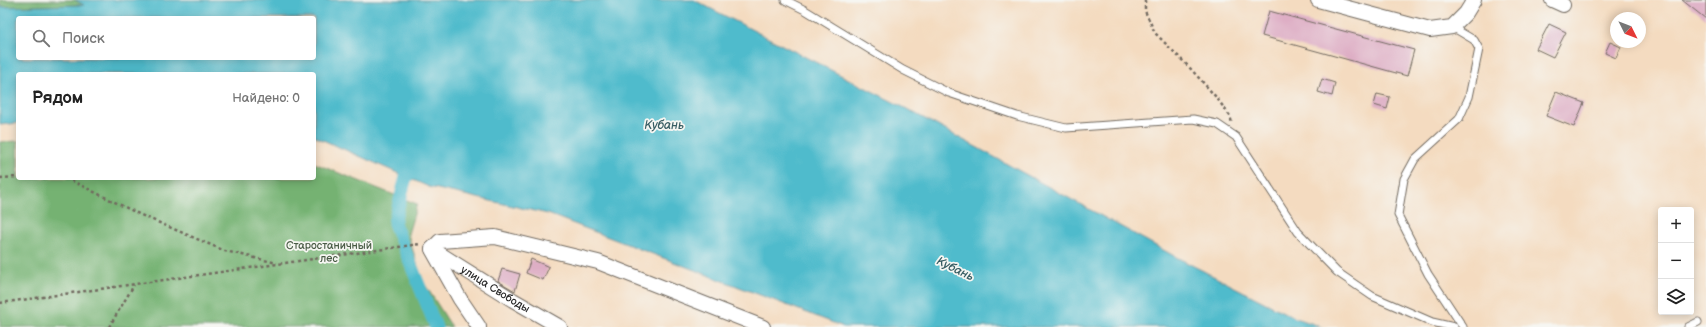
<!DOCTYPE html>
<html lang="ru">
<meta charset="utf-8">
<style>
body{margin:0;font-family:"Balsamiq Sans",sans-serif;background:#f6f6f6;color:#222}
.controls{position:absolute;right:12px;bottom:12px;display:grid;overflow:hidden;border-radius:4px;box-shadow:0 2px 10px #0003}
.controls button{width:36px;height:36px;display:grid;place-items:center;padding:0;border:0;border-bottom:1px solid #e0e0e0;background:#fff;color:#222;font:20px sans-serif}
.compass{position:absolute;left:1610px;top:12px;width:36px;height:36px;border-radius:50%;background:#fff;box-shadow:0 2px 10px #0003;rotate:132deg}
.list{margin:0;padding:0;list-style:none}
h2{display:flex;justify-content:space-between;align-items:center;height:52px;margin:0;padding:0 16px;font-size:17px}
h2 small{font-size:13px;font-weight:400;color:#767676}
.icon{flex:none;width:22px;height:22px;fill:none;stroke:currentColor;stroke-width:2;stroke-linecap:round;stroke-linejoin:round}
.map{position:relative;flex:none;width:1706px;height:327px;overflow:hidden}
.search{position:absolute;background:#fff;box-shadow:0 2px 10px #0003;left:16px;top:16px;width:300px;height:44px;display:flex;align-items:center;gap:10px;box-sizing:border-box;padding:0 14px;border-radius:4px;color:#767676;font-size:15px}
.panel{position:absolute;background:#fff;box-shadow:0 2px 10px #0003;left:16px;top:72px;width:300px;height:108px;border-radius:4px}
.map>svg:first-child{display:block}
.forest{fill:#75b272;stroke:#506e4e}
.water{fill:#50bbcc;stroke:#3e737c;fill-rule:evenodd}
.lines{fill:none;stroke-linecap:round;stroke-linejoin:round}
.canal{stroke:#50bbcc;stroke-width:13}
.building{fill:#deaec5}
.lane-casing{stroke:#71695f;stroke-width:9}
.street-casing{stroke:#71695f;stroke-width:16}
.path{stroke:#71695f;stroke-width:2.5;stroke-dasharray:3 3;stroke-linecap:butt}
.lane{stroke:#fff;stroke-width:7}
.street{stroke:#fff;stroke-width:14}
.labels{text-anchor:middle;dominant-baseline:central;stroke-width:3.5;stroke-linejoin:round;paint-order:stroke}
.park-label{font-size:11px;fill:#4a5c46;stroke:#f6f6f2}
.street-label{font-size:11px;fill:#2b2b2b;stroke:#f6f6f2}
.water-label{font-size:12px;font-style:italic;fill:#385d63;stroke:#f6f6f2}
</style>
<div class="map">
<svg width="1706" height="327" viewBox="0 0 1706 327">
<rect width="100%" height="100%" fill="#f6f6f2"/>
<filter id="ink" filterUnits="userSpaceOnUse"><feTurbulence type="fractalNoise" baseFrequency=".025" numOctaves="2"/><feDisplacementMap in="SourceGraphic" scale="8" xChannelSelector="R" yChannelSelector="G"/><feConvolveMatrix kernelMatrix="1 2 1 2 8 2 1 2 1" color-interpolation-filters="sRGB"/></filter>
<filter id="wash" filterUnits="userSpaceOnUse"><feTurbulence type="fractalNoise" baseFrequency=".012" numOctaves="4" result="noise"/><feDisplacementMap in="SourceGraphic" scale="16" xChannelSelector="R" yChannelSelector="G"/><feGaussianBlur stdDeviation="0.9" result="paint"/><feColorMatrix in="noise" values="0 0 0 0 0 0 0 0 0 0 0 0 0 0 0 0 0 1.4 0 .05"/><feComposite in="paint" operator="in"/></filter>
<g filter="url(#wash)">
<rect width="100%" height="100%" fill="#f4dbc0"/>
<g class="forest">
<path d="M 0,0 L 75,0 L 84,5 L 0,7 Z"/>
<path d="M 18,141 L 18,178 L 314,178 L 314,163 L 417,204 L 408,234 L 422,280 L 452,327 L 0,327 L 0,142 Z"/>
</g>
<path class="water" d="M 75,0 L 694,0 L 907,109 L 1176,257 L 1293,317 L 1322,327 L 844,327 L 548,214 L 429,187 L 314,136 L 314,74 L 18,74 L 18,123 L 0,125 L 0,7 L 84,5 ZM 18,18 L 314,18 L 314,58 L 18,58 Z"/>
<g class="lines">
<path class="canal" d="M 406,177 L 394,223 L 436,327"/>
</g>
<g id="blocks">
<g class="building">
<path d="M 1682,0 L 1706,0 L 1706,19 Z"/>
<path d="M 1269,11 L 1414,50 L 1407,76 L 1262,36 Z"/>
<path d="M 1549,24 L 1566,32 L 1553,57 L 1536,49 Z"/>
<path d="M 1610,42 L 1621,47 L 1616,58 L 1605,53 Z"/>
<path d="M 1322,79 L 1335,83 L 1332,96 L 1318,92 Z"/>
<path d="M 1556,92 L 1584,103 L 1574,127 L 1546,116 Z"/>
<path d="M 1377,94 L 1390,97 L 1387,109 L 1374,105 Z"/>
<path d="M 531,259 L 549,267 L 543,280 L 526,273 Z"/>
<path d="M 502,269 L 520,274 L 515,291 L 498,281 Z"/>
</g>
</g>
</g>
<g filter="url(#ink)">
<use href="#blocks" fill-opacity="0" stroke="#71695f" stroke-width="1"/>
<g class="lines">
<g class="lane-casing">
<g id="lane">
<path d="M 785,0 L 805,10 L 903,70 L 949,93 L 1017,116 L 1066,128 L 1193,119 L 1217,124 L 1236,137 L 1298,232 L 1337,272 L 1372,296 L 1432,322 L 1454,327"/>
<path d="M 1452,27 L 1474,40 L 1479,49 L 1469,97 L 1459,119 L 1415,159 L 1404,179 L 1398,215 L 1428,274 L 1463,327"/>
<path d="M 1688,327 L 1698,322"/>
</g>
</g>
<g class="street-casing">
<g id="street">
<path d="M 1318,0 L 1430,30 L 1452,27 L 1466,13 L 1474,0"/>
<path d="M 1552,0 L 1563,5"/>
<path d="M 432,249 L 440,241 L 495,237 L 598,262 L 763,327"/>
<path id="s1" d="M 432,249 L 513,300 L 560,327"/>
<path d="M 433,251 L 460,299 L 479,327"/>
</g>
</g>
<g class="path">
<path d="M 1145,0 L 1145,11 L 1155,33 L 1189,67 L 1216,97 L 1230,116 L 1232,123"/>
<path d="M 0,178 L 18,177"/>
<path d="M 66,178 L 141,215 L 225,251 L 277,263"/>
<path d="M 0,303 L 420,244"/>
<path d="M 109,327 L 134,285"/>
</g>
<use href="#lane" class="lane"/>
<use href="#street" class="street"/>
</g>
</g>
<g class="labels">
<g class="park-label">
<text x="329" y="245">Старостаничный<tspan x="329" dy="13">лес</tspan></text>
</g>
<g class="street-label">
<text stroke="none"><textPath href="#s1" startOffset="75">улица Свободы</textPath></text>
</g>
<g class="water-label">
<text x="664" y="125">Кубань</text>
<text transform="translate(955 269) rotate(26)">Кубань</text>
</g>
</g>
</svg>
<div class="controls">
<button>+</button>
<button>−</button>
<button><svg class="icon" aria-label="layers" viewBox="0 0 24 24"><path d="M12 4l9 5-9 5-9-5zM3 14l9 5 9-5"/></svg></button>
</div>
<svg class="compass" viewBox="-18 -18 36 36"><path d="M0-13l5 13h-10z" fill="#e53935"/><path d="M0 13l5-13h-10z" fill="#767676"/></svg>
<div class="search"><svg class="icon" aria-label="search" viewBox="0 0 24 24"><circle cx="10" cy="10" r="6"/><path d="M15 15l6 6"/></svg>Поиск</div>
<section class="panel">
<h2>Рядом<small>Найдено: 0</small></h2>
<ul class="list">
</ul>
</section>
</div>
